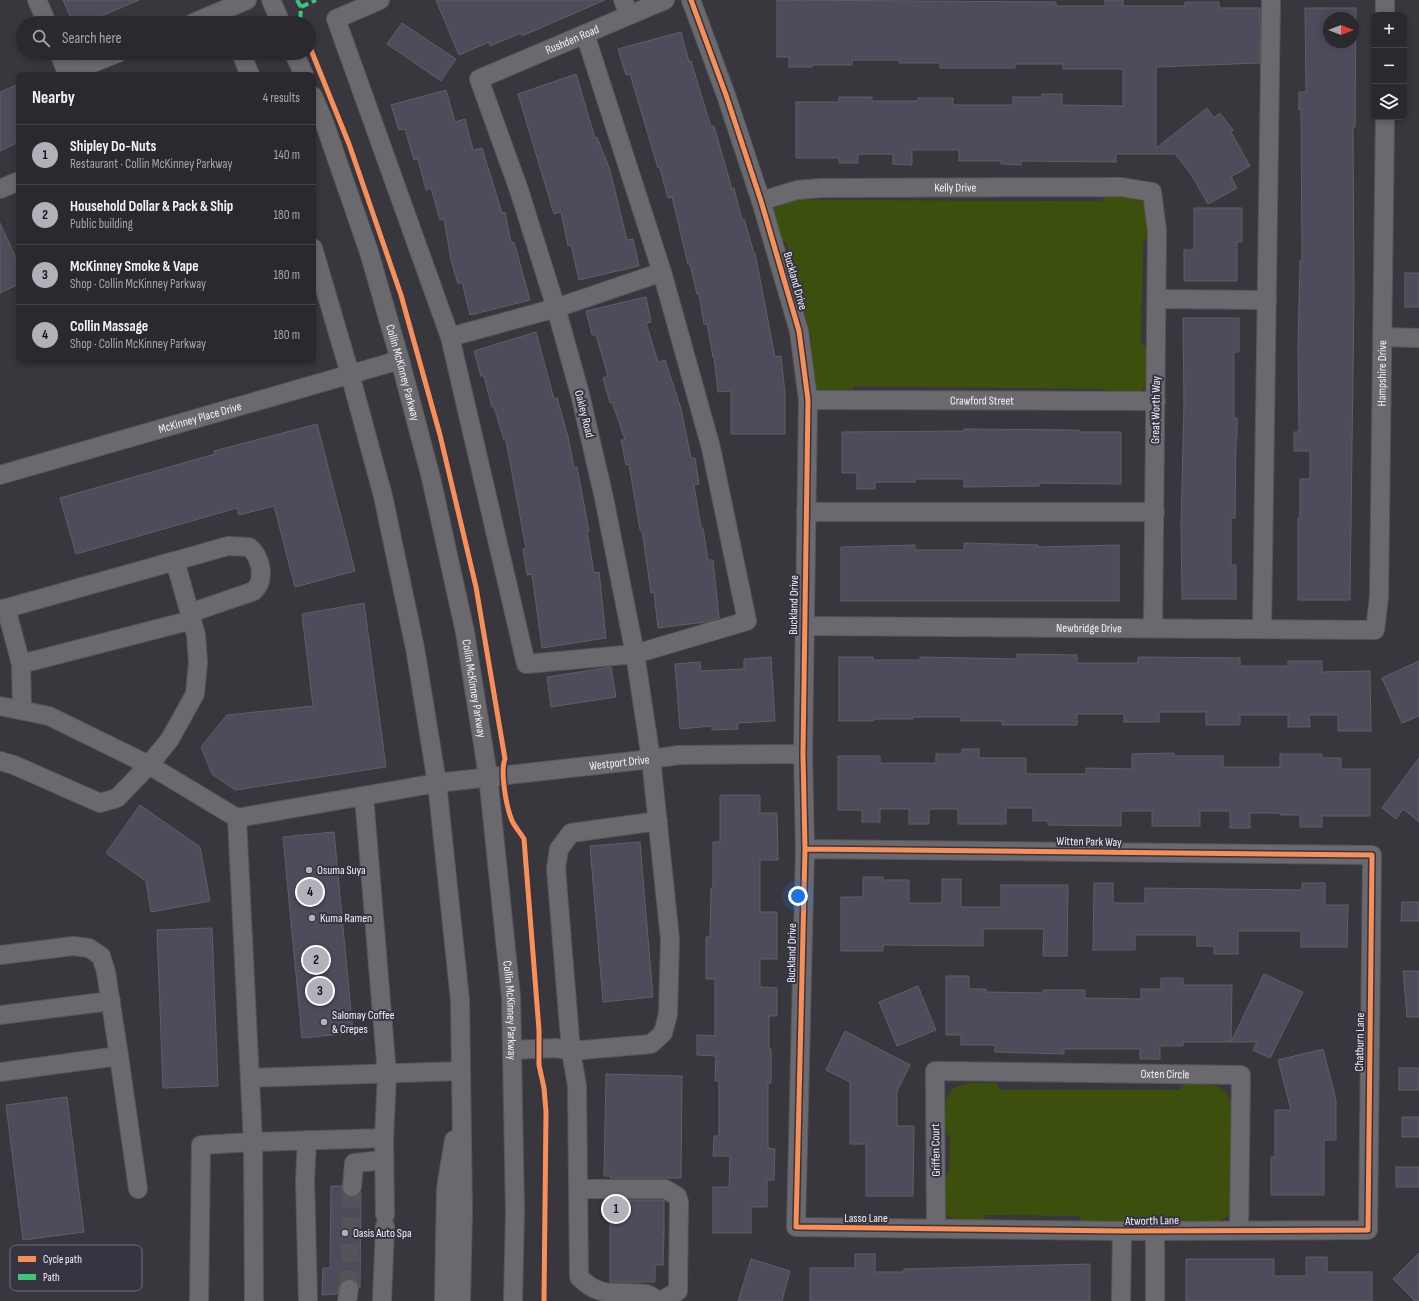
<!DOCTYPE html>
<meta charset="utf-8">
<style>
body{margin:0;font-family:"Sofia Sans Condensed",sans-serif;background:#36353a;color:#f1f3f6}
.controls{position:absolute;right:12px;top:12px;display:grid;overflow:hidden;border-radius:8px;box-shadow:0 2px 6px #0003}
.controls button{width:36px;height:36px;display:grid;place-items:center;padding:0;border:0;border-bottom:1px solid #46454a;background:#2a292e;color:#f1f3f6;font:20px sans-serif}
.compass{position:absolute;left:1323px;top:12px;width:36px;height:36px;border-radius:50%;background:#2a292e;box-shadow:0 2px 6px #0003;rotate:90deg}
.you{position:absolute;left:798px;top:896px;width:14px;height:14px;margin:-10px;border:3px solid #fff;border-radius:50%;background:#1a73e8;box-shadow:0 0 0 6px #1a73e833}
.badge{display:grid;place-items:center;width:26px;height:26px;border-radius:50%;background:#b2b0b8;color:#111;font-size:13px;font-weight:700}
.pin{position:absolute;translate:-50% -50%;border:2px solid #fff;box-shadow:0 1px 4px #0006}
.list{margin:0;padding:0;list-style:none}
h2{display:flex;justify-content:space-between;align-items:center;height:52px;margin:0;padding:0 16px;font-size:17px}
h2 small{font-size:13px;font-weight:400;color:#a5a6aa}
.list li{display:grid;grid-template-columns:26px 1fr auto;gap:12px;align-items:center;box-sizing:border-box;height:60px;padding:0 16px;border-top:1px solid #46454a}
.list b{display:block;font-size:15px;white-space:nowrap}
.list p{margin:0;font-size:13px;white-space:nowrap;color:#a5a6aa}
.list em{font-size:13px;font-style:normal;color:#a5a6aa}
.icon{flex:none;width:22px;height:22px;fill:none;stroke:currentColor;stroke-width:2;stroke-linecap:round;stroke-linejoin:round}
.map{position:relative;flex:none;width:1419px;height:1301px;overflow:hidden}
.search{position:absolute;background:#2a292e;box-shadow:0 2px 6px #0003;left:16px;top:16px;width:300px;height:44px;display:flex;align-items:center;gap:10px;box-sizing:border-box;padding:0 14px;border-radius:22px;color:#a5a6aa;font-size:15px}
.panel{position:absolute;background:#2a292e;box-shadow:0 2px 6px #0003;left:16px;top:72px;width:300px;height:292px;border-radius:8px}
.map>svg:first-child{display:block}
.green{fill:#3c4f0c}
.building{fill:#4f4b5b;stroke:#605f65;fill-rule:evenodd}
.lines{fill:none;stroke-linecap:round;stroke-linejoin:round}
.minor-tunnel{stroke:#54535a;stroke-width:18;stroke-dasharray:18 9;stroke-linecap:butt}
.minor-casing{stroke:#57565c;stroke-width:20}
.minor{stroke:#69696e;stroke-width:18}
.quiet{stroke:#40c37c;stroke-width:4;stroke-dasharray:8 4;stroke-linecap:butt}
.cycleway-casing{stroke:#363441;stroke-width:8}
.cycleway{stroke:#f78f57;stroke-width:5}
.poi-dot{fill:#b2b0b8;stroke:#363441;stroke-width:1.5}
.labels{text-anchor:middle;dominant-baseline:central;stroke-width:4;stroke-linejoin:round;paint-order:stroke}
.street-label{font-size:12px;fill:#f3f1fa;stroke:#363441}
.poi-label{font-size:12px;fill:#f3f1fa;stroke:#363441;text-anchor:start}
.key{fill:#363441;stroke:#6f6d78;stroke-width:1}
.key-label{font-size:11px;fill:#f3f1fa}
</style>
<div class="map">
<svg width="1419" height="1301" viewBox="0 0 1419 1301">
<rect width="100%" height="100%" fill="#38373e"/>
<g class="green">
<path d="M 1107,195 C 1120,195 1143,193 1148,210 C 1150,218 1148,230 1149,238 L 1143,243 L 1141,343 L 1148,349 C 1147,365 1151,383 1138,395 L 1115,396 L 1105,389 L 855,386 L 849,394 L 821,393 L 813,387 L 807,349 L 812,341 L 787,244 L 776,235 L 773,212 L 776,205 L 805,196 L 815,200 L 1100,201 Z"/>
<path d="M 973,1083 L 996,1083 L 1000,1090 L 1179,1090 L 1185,1084 C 1206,1084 1227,1080 1232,1107 L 1230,1211 L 1227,1217 L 1215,1223 L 1083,1221 L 1078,1216 L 985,1215 L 983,1221 L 957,1221 L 945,1214 L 944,1176 L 949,1171 L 950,1138 C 944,1131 945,1126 945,1118 C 945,1094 948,1086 973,1083 Z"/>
</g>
<g class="building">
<path d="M 63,0 L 139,0 L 85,23 L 73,23 Z"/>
<path d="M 436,0 L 605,0 L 522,36 L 521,33 L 490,46 L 489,42 L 459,55 Z"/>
<path d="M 777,0 L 1056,2 L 1056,6 L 1105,6 L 1105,0 L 1123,0 L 1123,6 L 1185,6 L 1185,2 L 1219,2 L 1219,8 L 1260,8 L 1260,63 L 1156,67 L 1156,148 L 1207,108 L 1214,118 L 1220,113 L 1233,130 L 1231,132 L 1250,166 L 1231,177 L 1237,188 L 1208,204 L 1191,174 L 1175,154 L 1116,154 L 1116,162 L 1021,161 L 1021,165 L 1001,164 L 1001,161 L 959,161 L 959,150 L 912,150 L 912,165 L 893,164 L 893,154 L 858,154 L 858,163 L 839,163 L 839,158 L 796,158 L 796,102 L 839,102 L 839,97 L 872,97 L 872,101 L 918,101 L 918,98 L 953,98 L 953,105 L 1013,105 L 1013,97 L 1042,97 L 1042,94 L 1062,94 L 1062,105 L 1123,106 L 1123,69 L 1063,69 L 1063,64 L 1015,64 L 1015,68 L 940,68 L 940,63 L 899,63 L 899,60 L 852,60 L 852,65 L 812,65 L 812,67 L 789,67 L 789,57 L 777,57 Z"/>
<path d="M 1305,8 L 1356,8 L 1355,127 L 1353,127 L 1354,295 L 1350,600 L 1298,600 L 1298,518 L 1300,518 L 1300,479 L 1310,479 L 1310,451 L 1294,451 L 1294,432 L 1299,432 L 1298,350 L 1300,261 L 1302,261 L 1301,110 L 1299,110 L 1299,92 L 1306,92 ZM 1329,18 L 1353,18 L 1353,42 L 1329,42 Z"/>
<path d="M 402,23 L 456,59 L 441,81 L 387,44 Z"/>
<path d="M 681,32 L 689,62 L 691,61 L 711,127 L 714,126 L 732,189 L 734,188 L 742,220 L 744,219 L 754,253 L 755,253 L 775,357 L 781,356 L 785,393 L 785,434 L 731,434 L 731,391 L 718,392 L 714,357 L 713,357 L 707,324 L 704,324 L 699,294 L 697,294 L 690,264 L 688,264 L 672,197 L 668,198 L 660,168 L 658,168 L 630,74 L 626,75 L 618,49 Z"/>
<path d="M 576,74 L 595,138 L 597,137 L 610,170 L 627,240 L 633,239 L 639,266 L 579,280 L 571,245 L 568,246 L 561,212 L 554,214 L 518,94 Z"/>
<path d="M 19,84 L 19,142 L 0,151 L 0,92 Z"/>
<path d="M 446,90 L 455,122 L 465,119 L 473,150 L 482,148 L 502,213 L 505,212 L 511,243 L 514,242 L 530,300 L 470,315 L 462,282 L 458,284 L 451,260 L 444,219 L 440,220 L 431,188 L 426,190 L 418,159 L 414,160 L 405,129 L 399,130 L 391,105 Z"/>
<path d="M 1194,208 L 1242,208 L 1242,242 L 1237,242 L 1237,281 L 1184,281 L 1184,250 L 1194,250 Z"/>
<path d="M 0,223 L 19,265 L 19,284 L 0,293 Z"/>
<rect x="1405" y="273" width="14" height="34"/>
<path d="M 646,297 L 651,322 L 646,323 L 658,362 L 665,360 L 681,409 L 691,458 L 695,458 L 699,484 L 694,485 L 701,528 L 703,528 L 708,560 L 713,560 L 719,618 L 706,622 L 658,628 L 654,592 L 651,593 L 642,530 L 640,530 L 629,464 L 626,465 L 621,440 L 625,440 L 612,402 L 610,403 L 603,378 L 608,376 L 596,335 L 592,335 L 586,311 Z"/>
<path d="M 1183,318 L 1239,318 L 1239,352 L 1234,352 L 1234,418 L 1237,418 L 1237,438 L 1236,438 L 1235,518 L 1231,518 L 1231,565 L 1236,565 L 1236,599 L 1182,599 L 1181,525 L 1184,403 Z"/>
<path d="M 536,332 L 554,399 L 557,398 L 568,437 L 574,468 L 577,467 L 589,531 L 587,531 L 594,573 L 599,572 L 606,638 L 542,648 L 532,574 L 527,575 L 523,549 L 526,549 L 506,440 L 504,440 L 494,407 L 492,407 L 484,376 L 481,376 L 474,351 Z"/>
<path d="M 317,424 L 355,571 L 295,587 L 274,506 L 239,515 L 237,508 L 76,554 L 60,498 L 215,454 L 214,451 Z"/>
<path d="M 964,429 L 1079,430 L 1079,432 L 1121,432 L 1121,484 L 1039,483 L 1039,486 L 964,487 L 964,479 L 915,479 L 915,482 L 875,482 L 875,489 L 857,489 L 857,473 L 842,473 L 842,432 L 964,431 Z"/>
<path d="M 964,543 L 1038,545 L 1038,547 L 1119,545 L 1119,601 L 841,601 L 841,547 L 915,545 L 915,550 L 964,550 Z"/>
<path d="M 364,603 L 386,767 L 235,790 L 212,774 L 201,747 L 227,715 L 313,706 L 302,614 Z"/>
<path d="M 1017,654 L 1077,655 L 1077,663 L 1138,663 L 1138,657 L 1240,658 L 1240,666 L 1288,666 L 1288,661 L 1322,661 L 1322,672 L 1370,671 L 1371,731 L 1338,731 L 1338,715 L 1309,715 L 1310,727 L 1288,727 L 1288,715 L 1240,715 L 1240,725 L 1206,725 L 1206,712 L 1159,712 L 1159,722 L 1124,722 L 1124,714 L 1077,714 L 1077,725 L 1002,725 L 1002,721 L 961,721 L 961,717 L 913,717 L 913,719 L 873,719 L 873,721 L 839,721 L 839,657 L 873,657 L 873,660 L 920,660 L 920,657 L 1017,659 Z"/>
<path d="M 771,657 L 775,721 L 737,723 L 738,729 L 712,730 L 712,726 L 680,729 L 675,664 L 700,662 L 701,671 L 744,669 L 744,659 Z"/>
<path d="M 1419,661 L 1419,716 L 1402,723 L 1382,678 Z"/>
<path d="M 611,667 L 616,697 L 551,707 L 547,677 Z"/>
<path d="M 962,749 L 979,749 L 979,758 L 1026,758 L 1026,774 L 1086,774 L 1086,768 L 1132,769 L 1132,754 L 1174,753 L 1174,756 L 1223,756 L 1223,767 L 1280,767 L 1280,754 L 1322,754 L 1322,758 L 1341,758 L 1341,769 L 1370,769 L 1370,816 L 1322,816 L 1322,827 L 1300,827 L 1300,815 L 1280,815 L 1280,813 L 1250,813 L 1250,828 L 1230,828 L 1230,811 L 1200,811 L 1200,826 L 1152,826 L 1152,811 L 1121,811 L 1121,826 L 1048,825 L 1048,821 L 1033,821 L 1033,808 L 1006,808 L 1006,824 L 958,824 L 958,809 L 929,809 L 929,824 L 909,824 L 909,809 L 880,809 L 880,822 L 862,822 L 862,810 L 838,810 L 838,756 L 880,756 L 880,763 L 936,763 L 936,754 L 962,754 Z"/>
<path d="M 1419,758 L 1419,822 L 1403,809 L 1396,819 L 1382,808 Z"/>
<path d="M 720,795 L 760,795 L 760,813 L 777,813 L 778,860 L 760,860 L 760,912 L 777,912 L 777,959 L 760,959 L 760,987 L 777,988 L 777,1016 L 769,1016 L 769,1049 L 771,1049 L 771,1083 L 768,1083 L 768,1148 L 775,1149 L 774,1180 L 767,1180 L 767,1207 L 751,1207 L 751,1233 L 713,1233 L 713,1187 L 729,1187 L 730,1156 L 713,1156 L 714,1136 L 719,1136 L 719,1081 L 715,1081 L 716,1056 L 697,1055 L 697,1035 L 715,1036 L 715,979 L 706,979 L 706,937 L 710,937 L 711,888 L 713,888 L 713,842 L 720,842 Z"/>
<path d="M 140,805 L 200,847 L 210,901 L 151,912 L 146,881 L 106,853 Z"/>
<path d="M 334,832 L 353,1033 L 302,1038 L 283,837 Z"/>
<path d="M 640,842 L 653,997 L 603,1002 L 590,846 Z"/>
<path d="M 863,877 L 883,877 L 883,880 L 909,880 L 909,903 L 942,903 L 942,879 L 961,879 L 961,907 L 1001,907 L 1001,885 L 1068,885 L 1067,956 L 1043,956 L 1044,929 L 983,929 L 983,946 L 883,945 L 883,951 L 841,951 L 841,897 L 863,897 Z"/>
<path d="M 1094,883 L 1113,883 L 1113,903 L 1145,903 L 1145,888 L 1302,890 L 1302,883 L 1325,883 L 1325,905 L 1348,905 L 1347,947 L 1301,947 L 1301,931 L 1238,931 L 1238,954 L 1214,954 L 1214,946 L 1197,946 L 1197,935 L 1135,935 L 1135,950 L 1093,950 Z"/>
<path d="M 1402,902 L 1419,902 L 1419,921 L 1401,921 Z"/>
<path d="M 212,928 L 218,1086 L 163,1088 L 157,930 Z"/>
<path d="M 1403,971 L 1419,971 L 1419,1017 L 1407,1017 Z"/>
<path d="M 1264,974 L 1303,992 L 1270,1058 L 1253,1050 L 1257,1042 L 1183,1042 L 1183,1046 L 1160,1046 L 1160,1059 L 1140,1059 L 1140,1049 L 1064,1049 L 1064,1054 L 995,1052 L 995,1045 L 961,1045 L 961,1035 L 946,1035 L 946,976 L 969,976 L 969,989 L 986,989 L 986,992 L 1043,993 L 1043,990 L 1085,990 L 1085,998 L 1141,999 L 1141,989 L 1161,989 L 1161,978 L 1183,978 L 1183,985 L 1232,985 L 1231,1042 Z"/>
<path d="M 918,986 L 936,1030 L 897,1046 L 879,1002 Z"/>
<path d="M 845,1031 L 910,1065 L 897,1091 L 897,1126 L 914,1126 L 913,1196 L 866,1196 L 866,1144 L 850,1144 L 850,1082 L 826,1070 Z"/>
<path d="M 1323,1049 L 1336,1100 L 1336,1140 L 1324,1140 L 1324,1195 L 1271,1195 L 1271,1157 L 1275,1157 L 1275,1110 L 1291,1110 L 1278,1060 Z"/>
<rect x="1399" y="1068" width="20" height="22"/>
<path d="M 606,1074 L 682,1076 L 681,1178 L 610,1178 L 610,1176 L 604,1176 Z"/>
<path d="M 67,1097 L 84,1232 L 23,1240 L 6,1105 Z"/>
<rect x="1402" y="1117" width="17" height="20"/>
<rect x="1396" y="1167" width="23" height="20"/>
<path d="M 331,1186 L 342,1186 L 343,1192 L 351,1197 L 356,1197 L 361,1193 L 360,1288 L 355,1281 L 346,1279 L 341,1283 L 337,1294 L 322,1295 L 323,1268 L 330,1268 Z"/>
<path d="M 610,1200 L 664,1200 L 664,1233 L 662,1233 L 664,1233 L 663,1265 L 655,1265 L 655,1282 L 610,1282 Z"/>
<path d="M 1419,1253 L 1419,1301 L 1415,1301 L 1393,1279 Z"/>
<path d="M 855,1254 L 875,1254 L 875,1272 L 904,1272 L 904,1269 L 1090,1264 L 1090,1301 L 810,1301 L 810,1268 L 855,1268 Z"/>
<path d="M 1306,1257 L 1327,1257 L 1327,1272 L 1372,1272 L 1372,1301 L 1186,1301 L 1186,1259 L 1274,1259 L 1274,1276 L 1306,1276 Z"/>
<path d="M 751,1259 L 790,1271 L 782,1301 L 738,1301 Z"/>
</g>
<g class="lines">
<path class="minor-tunnel" d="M 349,1289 L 352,1187"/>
<g class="minor-casing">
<g id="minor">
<path d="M 37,0 L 47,23"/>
<path d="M 271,0 L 281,23"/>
<path d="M 380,0 L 336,19 L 450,337"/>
<path d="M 623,0 L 629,15"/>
<path d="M 691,0 L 726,95 L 761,201 L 799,331 L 808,400 L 803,754 L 805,849 L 796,1227 L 1122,1231 L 1368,1230 L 1372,855 L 805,849"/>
<path d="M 1385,15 L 1385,0"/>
<path d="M 193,23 L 247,0"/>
<path d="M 585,34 L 662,272 L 711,448 L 747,621 L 635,654 L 526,664 L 450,337 L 556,308 L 662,272"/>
<path d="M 59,53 L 68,75"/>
<path d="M 241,53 L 250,75"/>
<path d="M 294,53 L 304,75"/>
<path d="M 67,73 L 118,53"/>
<path id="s1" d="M 313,96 L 324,122 L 369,252 L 400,360 L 431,478 L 465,632 L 488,776 L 511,997 L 515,1212 L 513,1301"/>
<path d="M 0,189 L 19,181"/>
<path id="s2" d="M 761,201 L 797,190 L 821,188 L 1121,187 L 1152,192 L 1157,231 L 1153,628"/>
<path d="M 313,248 L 350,374 L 383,496 L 415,648 L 437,783 L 460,1000 L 463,1211 L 461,1301"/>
<path d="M 1157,299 L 1267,300"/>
<path d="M 1383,337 L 1419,338"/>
<path id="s3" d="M 808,400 L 1156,401"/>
<path id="s4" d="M 0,475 L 400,360"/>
<path d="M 806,512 L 1155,512"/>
<path d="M 175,561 L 228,546 L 249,547 C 261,557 266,579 254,591 L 190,613"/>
<path d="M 6,608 L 21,664 L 22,710"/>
<path id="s5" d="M 0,610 L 175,561 L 196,635 L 198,662 L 195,694 L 170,739 L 149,765 L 237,818 L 437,783 L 651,759 L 679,755 L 803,754"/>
<path id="s6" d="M 804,626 L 1375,630 L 1379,597 L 1385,117"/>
<path d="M 1262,629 L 1271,0"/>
<path d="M 21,664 L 192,620"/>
<path d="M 0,706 L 49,716 L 149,765 L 117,798 L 100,803 L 14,765 L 0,761"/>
<path id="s7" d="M 658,821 L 571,833 L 559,849 L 556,868 L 571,1051 L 651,1044 L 663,1033 L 668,1014 L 670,939 L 651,759 L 635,654 L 604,498 L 580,394 L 556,308 L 519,190 L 479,79 L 665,0"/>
<path d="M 0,955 L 73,946 L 89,948 L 101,956 L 106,972 L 119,1056"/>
<path d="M 0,1015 L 111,1001"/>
<path d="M 513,1050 L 556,1048 L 571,1051 L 577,1086 L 579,1277 C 601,1300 618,1290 646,1294 C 650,1295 655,1299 659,1301"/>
<path d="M 0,1072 L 119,1056 L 138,1189"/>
<path d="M 250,1078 L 461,1071"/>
<path d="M 384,1138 L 385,1215"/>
<path d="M 307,1140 L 305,1180 L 308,1301"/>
<path d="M 352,1187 L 354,1163 L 384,1160"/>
<path d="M 579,1189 L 665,1189 L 677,1196 L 679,1202 L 678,1291 L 661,1301"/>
<path id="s8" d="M 936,1228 L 935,1071 L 1241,1075 L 1239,1230"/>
<path d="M 199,1301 L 201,1145 L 253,1142 L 237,818"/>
<path d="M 254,1301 L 253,1142 L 384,1138 L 387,1074 L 364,796"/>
<path d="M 347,1301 L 349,1289"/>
<path d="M 382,1301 L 385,1226"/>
<path d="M 444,1301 L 446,1188 L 454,1140"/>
<path d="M 1121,1301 L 1122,1231"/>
<path d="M 1155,1301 L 1155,1231"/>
</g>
</g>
<use href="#minor" class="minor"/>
<g class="quiet">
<path d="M 297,0 L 301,7 L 300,23"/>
<path d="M 301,7 L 316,0"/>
</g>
<g class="cycleway-casing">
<g id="cycleway">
<path d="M 691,0 L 726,95 L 761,201 L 799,331 L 808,400 L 803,754 L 805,849 L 796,1227 L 1122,1231 L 1368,1230 L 1372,855 L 805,849"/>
<path d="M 309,45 L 349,144 L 401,295 L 440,435 L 476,587 L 505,759 C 500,770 506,805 511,818 C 513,825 520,832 524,839 L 539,1030 L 539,1065 L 544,1088 L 546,1112 L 544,1301"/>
</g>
</g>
<use href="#cycleway" class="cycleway"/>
</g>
<g class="poi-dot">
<circle cx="309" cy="870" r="4"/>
<circle cx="312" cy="918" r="4"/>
<circle cx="324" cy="1022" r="4"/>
<circle cx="345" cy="1233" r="4"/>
</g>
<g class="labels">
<g class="street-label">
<text stroke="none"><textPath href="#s7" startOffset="1487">Rushden Road</textPath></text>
<text stroke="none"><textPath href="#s2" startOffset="196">Kelly Drive</textPath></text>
<text transform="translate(795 281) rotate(74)">Buckland Drive</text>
<text stroke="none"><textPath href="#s1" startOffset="291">Collin McKinney Parkway</textPath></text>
<text stroke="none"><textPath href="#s6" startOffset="828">Hampshire Drive</textPath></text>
<text stroke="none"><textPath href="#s3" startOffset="174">Crawford Street</textPath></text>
<text transform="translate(1156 410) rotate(-89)">Great Worth Way</text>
<text transform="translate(584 414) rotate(76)">Oakley Road</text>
<text stroke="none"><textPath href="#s4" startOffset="208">McKinney Place Drive</textPath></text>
<text transform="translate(794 605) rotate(-89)">Buckland Drive</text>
<text stroke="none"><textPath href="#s6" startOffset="285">Newbridge Drive</textPath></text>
<text stroke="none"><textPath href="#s1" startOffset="615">Collin McKinney Parkway</textPath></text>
<text stroke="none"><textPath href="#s5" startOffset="892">Westport Drive</textPath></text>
<text transform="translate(1089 842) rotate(1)">Witten Park Way</text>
<text transform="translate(792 953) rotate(-89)">Buckland Drive</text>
<text stroke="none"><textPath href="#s1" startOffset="939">Collin McKinney Parkway</textPath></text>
<text transform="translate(1360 1042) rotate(-89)">Chatburn Lane</text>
<text stroke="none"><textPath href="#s8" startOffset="387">Oxten Circle</textPath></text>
<text transform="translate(936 1150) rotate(-91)">Griffen Court</text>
<text x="866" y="1218">Lasso Lane</text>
<text transform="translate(1152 1221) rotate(-1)">Atworth Lane</text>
</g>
<g class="poi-label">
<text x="317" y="870">Osuma Suya</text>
<text x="320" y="918">Kuma Ramen</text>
<text x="332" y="1015">Salomay Coffee<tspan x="332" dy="14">&amp; Crepes</tspan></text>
<text x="353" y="1233">Oasis Auto Spa</text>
</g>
</g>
<rect x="10" y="1245" width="132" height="46" rx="6" class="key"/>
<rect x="18" y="1256" width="18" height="6" fill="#f78f57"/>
<rect x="18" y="1274" width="18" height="6" fill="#40c37c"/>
<g class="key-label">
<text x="43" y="1263">Cycle path</text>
<text x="43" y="1281">Path</text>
</g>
</svg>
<div class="controls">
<button>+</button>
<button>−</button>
<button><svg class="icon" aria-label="layers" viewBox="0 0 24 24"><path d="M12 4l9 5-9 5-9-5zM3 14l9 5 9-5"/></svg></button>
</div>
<svg class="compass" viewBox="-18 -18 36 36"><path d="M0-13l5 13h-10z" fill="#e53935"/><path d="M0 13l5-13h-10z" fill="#a5a6aa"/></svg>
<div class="you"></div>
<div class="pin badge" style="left:616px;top:1209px">1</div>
<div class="pin badge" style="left:316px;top:960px">2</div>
<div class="pin badge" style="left:320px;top:991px">3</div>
<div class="pin badge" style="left:310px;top:892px">4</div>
<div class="search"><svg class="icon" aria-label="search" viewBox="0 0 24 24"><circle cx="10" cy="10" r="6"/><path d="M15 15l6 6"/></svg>Search here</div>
<section class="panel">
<h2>Nearby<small>4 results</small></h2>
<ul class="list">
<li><span class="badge">1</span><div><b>Shipley Do-Nuts</b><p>Restaurant · Collin McKinney Parkway</p></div><em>140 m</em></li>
<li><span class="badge">2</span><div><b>Household Dollar &amp; Pack &amp; Ship</b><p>Public building</p></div><em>180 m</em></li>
<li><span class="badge">3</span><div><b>McKinney Smoke &amp; Vape</b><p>Shop · Collin McKinney Parkway</p></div><em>180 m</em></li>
<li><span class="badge">4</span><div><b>Collin Massage</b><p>Shop · Collin McKinney Parkway</p></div><em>180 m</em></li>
</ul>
</section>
</div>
